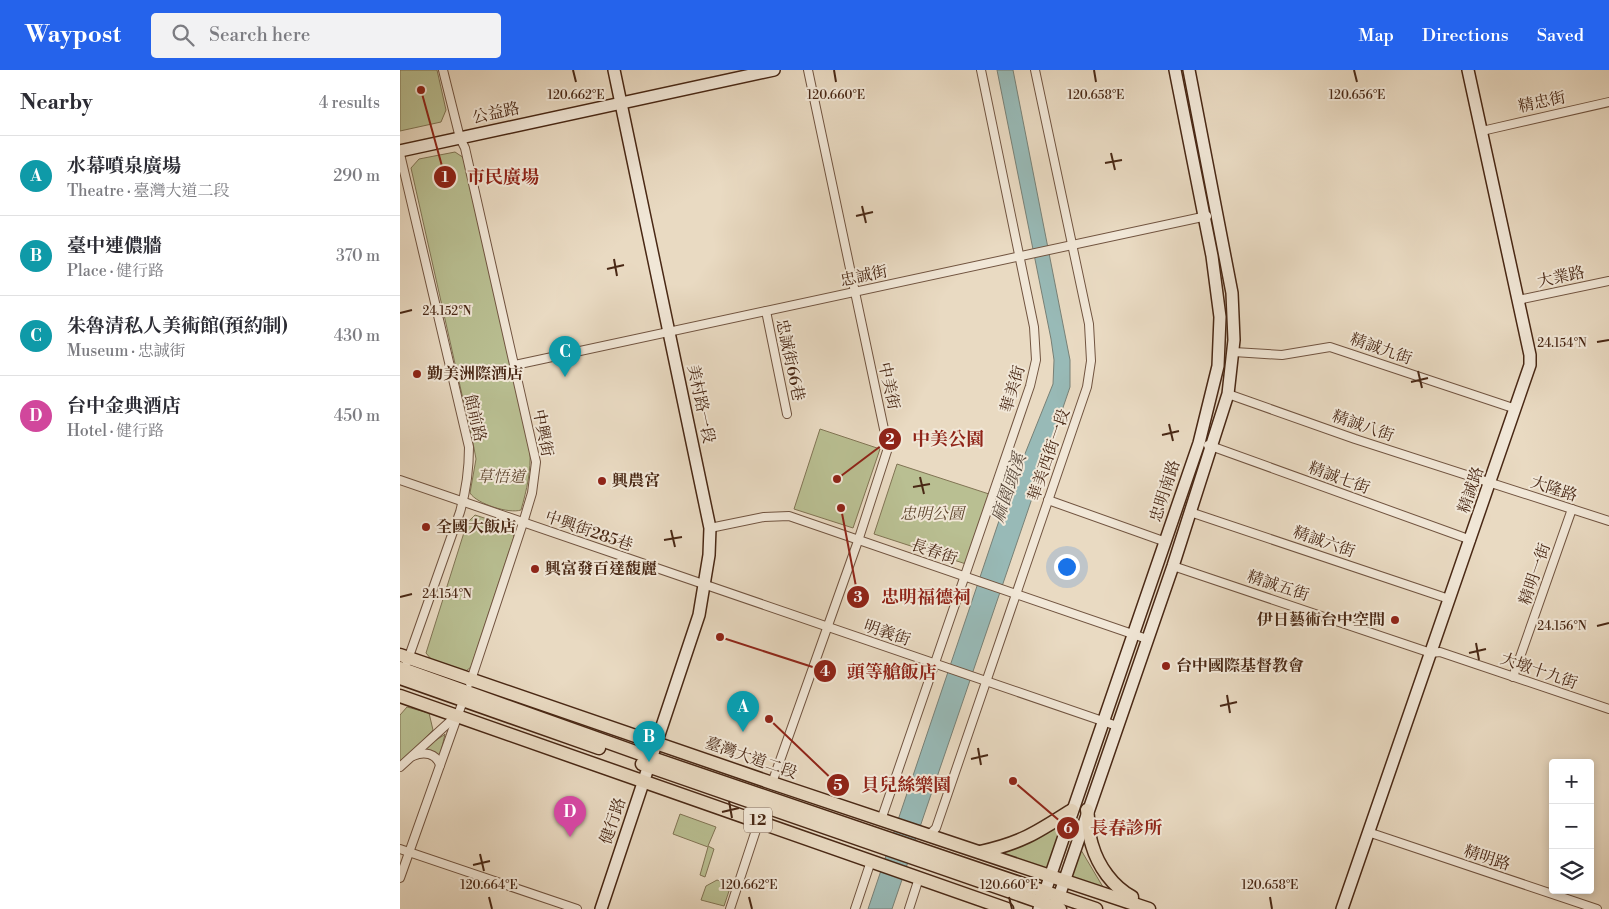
<!DOCTYPE html>
<meta charset="utf-8">
<style>
body{margin:0;font-family:"Libre Bodoni","Noto Serif TC",serif;background:#f2f2f3;color:#2b2b33}
.controls{position:absolute;right:15px;bottom:15px;display:grid;overflow:hidden;border-radius:5px;box-shadow:0 2px 8px #0003}
.controls button{width:45px;height:45px;display:grid;place-items:center;padding:0;border:0;border-bottom:1px solid #e1e1e2;background:#fff;color:#2b2b33;font:25px sans-serif}
.you{position:absolute;left:666px;top:496px;width:18px;height:18px;margin:-12px;border:4px solid #fff;border-radius:50%;background:#1a73e8;box-shadow:0 0 0 8px #1a73e833}
.badge{display:grid;place-items:center;width:32px;height:32px;border-radius:50%;background:#2563eb;color:#fff;font-size:16px;font-weight:700}
.pin{position:absolute;translate:-50% -41px;filter:drop-shadow(0 1px 2px #0008)}
.pin::after{content:'';position:absolute;top:26px;width:18px;height:15px;background:inherit;clip-path:polygon(0 0,100% 0,50% 100%)}
.list{margin:0;padding:0;list-style:none}
h2{display:flex;justify-content:space-between;align-items:center;height:65px;margin:0;padding:0 20px;font-size:21px}
h2 small{font-size:16px;font-weight:400;color:#7c7c81}
.list li{display:grid;grid-template-columns:32px 1fr auto;gap:15px;align-items:center;box-sizing:border-box;height:80px;padding:0 20px;border-top:1px solid #e1e1e2}
.list b{display:block;font-size:19px;white-space:nowrap}
.list p{margin:0;font-size:16px;white-space:nowrap;color:#7c7c81}
.list em{font-size:16px;font-style:normal;color:#7c7c81}
.icon{flex:none;width:28px;height:28px;fill:none;stroke:currentColor;stroke-width:2;stroke-linecap:round;stroke-linejoin:round}
.map{position:relative;flex:none;width:1209px;height:839px;overflow:hidden}
header{display:flex;align-items:center;gap:30px;box-sizing:border-box;height:70px;padding:0 25px;background:#2563eb;color:#fff}
header strong{font-size:24px}
nav{display:flex;gap:28px;margin-inline-start:auto;font-size:18px}
.search{width:350px;height:45px;background:#f2f2f3;display:flex;align-items:center;gap:12px;box-sizing:border-box;padding:0 18px;border-radius:5px;color:#7c7c81;font-size:19px}
main{display:flex}
aside{flex:1;background:#fff}
.map>svg:first-child{display:block}
.green{fill:#b9bf92;stroke:#817454}
.water{fill:#98bab7;stroke:#788076}
.lines{fill:none;stroke-linecap:round;stroke-linejoin:round}
.street-casing{stroke:#715440;stroke-width:10}
.secondary-casing{stroke:#492815;stroke-width:14}
.primary-casing{stroke:#492815;stroke-width:15}
.street{stroke:#f1e7d7;stroke-width:8}
.secondary{stroke:#f1e7d7;stroke-width:11}
.primary{stroke:#e9dac2;stroke-width:12}
.ticks{fill:none;stroke:#492815;stroke-width:2}
.poi-dot{fill:#8f2418;stroke:#f1e7d7;stroke-width:2}
.labels{text-anchor:middle;dominant-baseline:central;stroke-width:4;stroke-linejoin:round;paint-order:stroke}
.shield{fill:#f1e7d7;stroke:#7b614f;stroke-width:1}
.shield-label{font-size:15px;font-weight:bold;fill:#492815}
.street-label{font-size:16px;fill:#492815;stroke:#f1e7d7}
.poi-label{font-size:16px;font-weight:bold;fill:#492815;stroke:#f1e7d7;text-anchor:start}
.park-label{font-size:16px;font-style:italic;fill:#5f462e;stroke:#f1e7d7}
.water-label{font-size:18px;font-style:italic;fill:#5d4c3e;stroke:#f1e7d7}
.ticks-label{font-size:12px;text-anchor:middle;fill:#492815;stroke:#f1e7d7;stroke-width:4;stroke-linejoin:round;paint-order:stroke}
.leader{fill:none;stroke:#8f2418;stroke-width:2}
.callout-dot{fill:#8f2418;stroke:#f1e7d7;stroke-width:2}
.mark-label{font-size:15px;text-anchor:middle;font-weight:bold;fill:#fff}
.callout-label{font-size:18px;text-anchor:middle;font-weight:bold;fill:#8f2418;stroke:#f1e7d7;stroke-width:4;stroke-linejoin:round;paint-order:stroke}
</style>
<header>
<strong>Waypost</strong>
<div class="search"><svg class="icon" aria-label="search" viewBox="0 0 24 24"><circle cx="10" cy="10" r="6"/><path d="M15 15l6 6"/></svg>Search here</div>
<nav><a>Map</a><a>Directions</a><a>Saved</a></nav>
</header>
<main>
<aside>
<h2>Nearby<small>4 results</small></h2>
<ul class="list">
<li><span class="badge" style="background:#0f9aa8">A</span><div><b>水幕噴泉廣場</b><p>Theatre · 臺灣大道二段</p></div><em>290 m</em></li>
<li><span class="badge" style="background:#0f9aa8">B</span><div><b>臺中連儂牆</b><p>Place · 健行路</p></div><em>370 m</em></li>
<li><span class="badge" style="background:#0f9aa8">C</span><div><b>朱魯清私人美術館(預約制)</b><p>Museum · 忠誠街</p></div><em>430 m</em></li>
<li><span class="badge" style="background:#d1479c">D</span><div><b>台中金典酒店</b><p>Hotel · 健行路</p></div><em>450 m</em></li>
</ul>
</aside>
<div class="map">
<svg width="1209" height="839" viewBox="0 0 1209 839">
<rect width="100%" height="100%" fill="#e9dac2"/>
<filter id="stains"><feTurbulence type="fractalNoise" baseFrequency=".004" numOctaves="4"/><feColorMatrix values="0 0 0 0 .2 0 0 0 0 .09 0 0 0 0 .02 0 0 0 .5 -.17"/></filter>
<radialGradient id="worn" r=".72"><stop offset=".6" stop-color="#630" stop-opacity="0"/><stop offset="1" stop-color="#630" stop-opacity=".3"/></radialGradient>
<g class="green">
<path d="M 0,0 L 37,0 L 46,40 L 41,52 L 0,61 Z"/>
<path d="M 55,82 L 64,88 L 130,380 C 131,401 127,419 121,440 C 109,444 77,434 70,423 L 76,389 L 74,378 L 11,98 L 19,89 Z"/>
<path d="M 420,359 L 480,379 L 453,458 L 394,439 Z"/>
<path d="M 497,394 L 589,424 L 566,494 L 474,464 Z"/>
<path d="M 75,445 L 112,457 L 114,467 L 71,597 L 66,601 L 31,589 L 26,583 L 67,453 Z"/>
<path d="M 7,637 L 29,643 L 33,660 L 0,693 L 0,645 Z"/>
<path d="M 45,664 L 40,686 L 22,679 L 44,665 Z"/>
<path d="M 280,744 L 316,757 L 308,776 L 314,779 L 305,807 L 300,805 L 308,777 L 273,764 Z"/>
<path d="M 667,747 L 648,802 L 587,783 Z"/>
<path d="M 678,775 L 706,822 L 668,808 Z"/>
<path d="M 317,810 L 331,815 L 324,836 L 301,830 L 306,816 Z"/>
</g>
<path class="water" d="M 597,0 L 613,0 L 670,290 L 670,317 L 492,839 L 468,839 L 604,436 L 653,314 L 654,290 L 651,269 Z"/>
<g class="lines">
<g class="street-casing">
<g id="street">
<path d="M 43,0 L 60,68 L 65,78 L 136,392 L 132,423 L 123,453 L 70,613"/>
<path d="M 1082,61 L 1209,32"/>
<path d="M 0,84 L 69,377 C 69,399 66,421 60,442 L 7,592"/>
<path d="M 1118,230 L 1209,211"/>
<path d="M 366,241 L 387,344"/>
<path d="M 834,282 L 882,285 L 930,277 L 1116,339"/>
<path d="M 115,295 L 807,146"/>
<path d="M 828,324 L 955,369 L 1209,451"/>
<path d="M 808,375 L 1071,470"/>
<path d="M 0,410 L 717,656"/>
<path d="M 648,430 L 766,472"/>
<path d="M 790,442 L 1049,529"/>
<path d="M 310,458 L 364,447 L 389,446 L 747,569"/>
<path d="M 773,496 L 1031,583 L 1040,582 L 1209,639"/>
<path d="M 1113,607 L 1172,439"/>
<path d="M 13,686 C 24,681 36,683 40,695"/>
<path d="M 0,697 L 56,646"/>
<path d="M 372,713 L 458,471 L 488,378 L 408,0"/>
<path d="M 481,750 L 630,316 L 636,290 L 634,257 L 581,0"/>
<path d="M 968,762 L 1197,839"/>
<path d="M 528,766 L 536,758 L 687,317 L 691,291 L 689,254 L 635,0"/>
<path d="M 0,779 L 177,839"/>
<path d="M 0,808 L 64,628"/>
<path d="M 330,839 L 359,751"/>
<path d="M 455,839 L 471,791"/>
<path d="M 509,839 L 519,808"/>
</g>
</g>
<g class="secondary-casing">
<g id="secondary">
<path d="M 0,81 L 374,0"/>
<path d="M 656,835 L 773,496 L 828,324 L 834,270 L 832,223 L 789,0"/>
<path d="M 201,839 L 299,545 L 309,485 L 310,458 L 214,0"/>
<path d="M 639,839 L 799,373 L 818,296 L 820,247 L 812,186 L 775,0"/>
<path d="M 942,839 L 1130,295 L 1130,285 L 1068,0"/>
</g>
</g>
<g class="primary-casing">
<g id="primary">
<path d="M 0,585 L 372,713 L 749,839"/>
<path d="M 0,598 L 252,688 L 696,839"/>
<path d="M 0,608 L 199,678"/>
<path d="M 0,626 L 607,839"/>
<path d="M 242,694 L 660,839"/>
<path d="M 687,740 C 689,751 688,764 692,775 C 698,796 713,817 732,827"/>
<path d="M 580,782 C 621,773 636,763 672,740"/>
</g>
</g>
<use href="#street" class="street"/>
<use href="#secondary" class="secondary"/>
<use href="#primary" class="primary"/>
</g>
<path class="ticks" d="M 173,0 L 176,12M 434,0 L 436,12M 694,0 L 696,12M 954,0 L 957,12M 711,83 L 715,100M 705,93 L 722,90M 462,136 L 466,153M 456,146 L 473,142M 214,189 L 217,206M 207,199 L 224,195M 0,243 L 12,240M 1197,272 L 1209,270M 1018,301 L 1022,318M 1011,312 L 1028,308M 769,354 L 773,371M 762,365 L 779,361M 520,407 L 524,424M 513,417 L 530,414M 271,460 L 275,477M 264,470 L 282,467M 0,527 L 12,524M 1197,556 L 1209,553M 1076,573 L 1079,590M 1069,583 L 1086,579M 827,625 L 830,643M 820,636 L 837,632M 578,678 L 581,695M 571,689 L 588,685M 329,731 L 332,748M 322,742 L 339,738M 80,784 L 84,801M 73,795 L 90,791M 89,827 L 92,839M 349,827 L 352,839M 609,827 L 612,839M 870,827 L 872,839"/>
<g class="poi-dot">
<circle cx="17" cy="304" r="5"/>
<circle cx="202" cy="411" r="5"/>
<circle cx="26" cy="457" r="5"/>
<circle cx="135" cy="499" r="5"/>
<circle cx="995" cy="550" r="5"/>
<circle cx="766" cy="596" r="5"/>
</g>
<g class="labels">
<rect class="shield" x="344" y="737.5" width="28" height="25" rx="4"/>
<g class="shield-label">
<text x="358" y="750">12</text>
</g>
<g class="street-label">
<text transform="translate(1142 32) rotate(-12)">精忠街</text>
<text transform="translate(96 43) rotate(-12)">公益路</text>
<text transform="translate(464 206) rotate(-12)">忠誠街</text>
<text transform="translate(1161 207) rotate(-12)">大業路</text>
<text transform="translate(981 279) rotate(19)">精誠九街</text>
<text transform="translate(390 290) rotate(78)">忠誠街66巷</text>
<text transform="translate(489 316) rotate(78)">中美街</text>
<text transform="translate(613 319) rotate(-73)">華美街</text>
<text transform="translate(301 334) rotate(78)">美村路一段</text>
<text transform="translate(75 348) rotate(77)">館前路</text>
<text transform="translate(963 356) rotate(19)">精誠八街</text>
<text transform="translate(143 363) rotate(79)">中興街</text>
<text transform="translate(649 385) rotate(-71)">華美西街一段</text>
<text transform="translate(939 408) rotate(20)">精誠七街</text>
<text transform="translate(1154 419) rotate(18)">大隆路</text>
<text transform="translate(1071 420) rotate(-71)">精誠路</text>
<text transform="translate(765 421) rotate(-72)">忠明南路</text>
<text transform="translate(189 461) rotate(19)">中興街285巷</text>
<text transform="translate(924 472) rotate(19)">精誠六街</text>
<text transform="translate(534 482) rotate(19)">長春街</text>
<text transform="translate(1135 504) rotate(-71)">精明一街</text>
<text transform="translate(878 516) rotate(18)">精誠五街</text>
<text transform="translate(487 563) rotate(19)">明義街</text>
<text transform="translate(1139 601) rotate(19)">大墩十九街</text>
<text transform="translate(351 688) rotate(19)">臺灣大道二段</text>
<text transform="translate(213 751) rotate(-71)">健行路</text>
<text transform="translate(1087 788) rotate(18)">精明路</text>
</g>
<g class="poi-label">
<text x="27" y="304">勤美洲際酒店</text>
<text x="212" y="411">興農宮</text>
<text x="36" y="457">全國大飯店</text>
<text x="145" y="499">興富發百達馥麗</text>
<text x="985" y="550" text-anchor="end">伊日藝術台中空間</text>
<text x="776" y="596">台中國際基督教會</text>
</g>
<g class="park-label">
<text x="101" y="407">草悟道</text>
<text x="532" y="444">忠明公園</text>
</g>
<g class="water-label">
<text transform="translate(609 418) rotate(-71)">麻園頭溪</text>
</g>
</g>
<g class="ticks-label">
<text x="176" y="29">120.662°E</text>
<text x="436" y="29">120.660°E</text>
<text x="696" y="29">120.658°E</text>
<text x="957" y="29">120.656°E</text>
<text x="47" y="245">24.152°N</text>
<text x="1162" y="277">24.154°N</text>
<text x="47" y="528">24.154°N</text>
<text x="1162" y="560">24.156°N</text>
<text x="89" y="819">120.664°E</text>
<text x="349" y="819">120.662°E</text>
<text x="609" y="819">120.660°E</text>
<text x="870" y="819">120.658°E</text>
</g>
<path class="leader" d="M21 20L45 107M437 409L490 369M441 438L458 527M320 567L425 601M369 649L438 715M613 711L668 758"/>
<g class="callout-dot">
<circle cx="21" cy="20" r="5"/>
<circle cx="437" cy="409" r="5"/>
<circle cx="441" cy="438" r="5"/>
<circle cx="320" cy="567" r="5"/>
<circle cx="369" cy="649" r="5"/>
<circle cx="613" cy="711" r="5"/>
<circle cx="45" cy="107" r="12"/>
<circle cx="490" cy="369" r="12"/>
<circle cx="458" cy="527" r="12"/>
<circle cx="425" cy="601" r="12"/>
<circle cx="438" cy="715" r="12"/>
<circle cx="668" cy="758" r="12"/>
</g>
<g class="mark-label">
<text x="45" y="112">1</text>
<text x="490" y="374">2</text>
<text x="458" y="532">3</text>
<text x="425" y="606">4</text>
<text x="438" y="720">5</text>
<text x="668" y="763">6</text>
</g>
<g class="callout-label">
<text x="103" y="113">市民廣場</text>
<text x="548" y="375">中美公園</text>
<text x="526" y="533">忠明福德祠</text>
<text x="492" y="608">頭等艙飯店</text>
<text x="506" y="721">貝兒絲樂園</text>
<text x="726" y="764">長春診所</text>
</g>
<rect width="100%" height="100%" filter="url(#stains)"/>
<rect width="100%" height="100%" fill="url(#worn)"/>
</svg>
<div class="controls">
<button>+</button>
<button>−</button>
<button><svg class="icon" aria-label="layers" viewBox="0 0 24 24"><path d="M12 4l9 5-9 5-9-5zM3 14l9 5 9-5"/></svg></button>
</div>
<div class="you"></div>
<div class="pin badge" style="left:343px;top:662px;background:#0f9aa8">A</div>
<div class="pin badge" style="left:249px;top:692px;background:#0f9aa8">B</div>
<div class="pin badge" style="left:165px;top:307px;background:#0f9aa8">C</div>
<div class="pin badge" style="left:170px;top:767px;background:#d1479c">D</div>
</div>
</main>
